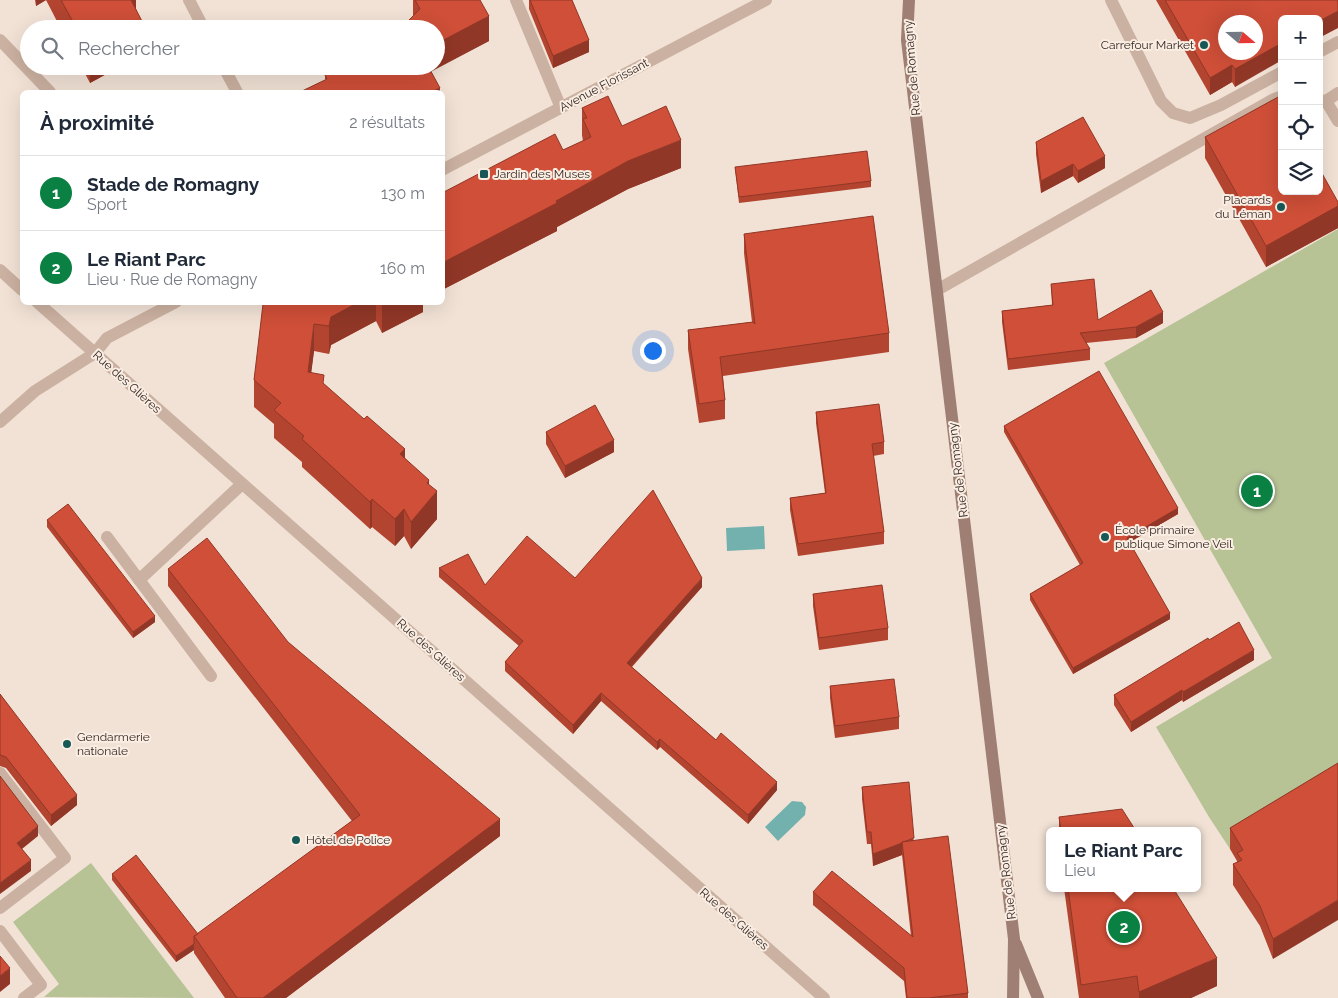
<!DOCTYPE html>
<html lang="fr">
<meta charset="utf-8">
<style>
body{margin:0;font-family:Raleway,sans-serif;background:#f2f2f3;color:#1f2937}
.controls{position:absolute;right:15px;top:15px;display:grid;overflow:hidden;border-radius:8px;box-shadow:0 5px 20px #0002}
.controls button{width:45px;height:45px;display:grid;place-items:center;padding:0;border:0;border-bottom:1px solid #e0e1e3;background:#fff;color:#1f2937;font:25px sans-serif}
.compass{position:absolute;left:1218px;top:15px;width:45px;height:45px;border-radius:50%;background:#fff;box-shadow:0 5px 20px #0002;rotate:110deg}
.you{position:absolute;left:652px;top:350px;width:18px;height:18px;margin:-12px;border:4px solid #fff;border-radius:50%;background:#1a73e8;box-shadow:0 0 0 8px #1a73e833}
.badge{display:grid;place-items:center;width:32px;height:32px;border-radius:50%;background:#0b8043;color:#fff;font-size:16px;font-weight:700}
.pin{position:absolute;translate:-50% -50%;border:2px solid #fff;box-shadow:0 1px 5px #0006}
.popup{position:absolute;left:1046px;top:827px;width:155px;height:65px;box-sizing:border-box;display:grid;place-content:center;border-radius:8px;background:#fff;filter:drop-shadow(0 1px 4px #0005);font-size:16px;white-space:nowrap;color:#747a83}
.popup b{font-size:19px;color:#1f2937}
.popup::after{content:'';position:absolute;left:50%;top:100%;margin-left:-10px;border:10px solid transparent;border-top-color:#fff}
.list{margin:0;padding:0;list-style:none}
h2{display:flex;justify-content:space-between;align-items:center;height:65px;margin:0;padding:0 20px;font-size:21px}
h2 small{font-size:16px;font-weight:400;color:#747a83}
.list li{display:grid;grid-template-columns:32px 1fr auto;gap:15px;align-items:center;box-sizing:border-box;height:75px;padding:0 20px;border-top:1px solid #e0e1e3}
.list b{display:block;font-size:19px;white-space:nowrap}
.list p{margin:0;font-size:16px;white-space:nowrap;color:#747a83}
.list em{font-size:16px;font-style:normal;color:#747a83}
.icon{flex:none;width:28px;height:28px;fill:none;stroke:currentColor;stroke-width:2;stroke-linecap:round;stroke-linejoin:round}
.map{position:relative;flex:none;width:1338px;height:998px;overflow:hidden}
.search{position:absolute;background:#fff;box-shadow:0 5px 20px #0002;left:20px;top:20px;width:425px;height:55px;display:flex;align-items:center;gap:12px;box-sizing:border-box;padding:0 18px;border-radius:28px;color:#747a83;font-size:19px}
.panel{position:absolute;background:#fff;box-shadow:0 5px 20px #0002;left:20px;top:90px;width:425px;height:215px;border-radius:8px}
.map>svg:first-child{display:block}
.green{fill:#b7c295}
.water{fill:#73b1ae}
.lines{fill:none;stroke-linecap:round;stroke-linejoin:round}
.lane{stroke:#cbb1a1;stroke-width:12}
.street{stroke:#cbb1a1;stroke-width:12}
.secondary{stroke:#9f7f73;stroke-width:12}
.wall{fill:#b24430}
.shaded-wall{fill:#913727}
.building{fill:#cf4f38;stroke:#913727;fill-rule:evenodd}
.poi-dot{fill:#185957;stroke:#faede2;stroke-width:2}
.labels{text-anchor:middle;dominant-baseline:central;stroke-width:4;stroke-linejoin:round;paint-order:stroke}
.poi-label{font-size:12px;fill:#352825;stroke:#faede2;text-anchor:start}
.street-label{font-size:12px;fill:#352825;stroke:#faede2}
</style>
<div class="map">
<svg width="1338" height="998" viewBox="0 0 1338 998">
<rect width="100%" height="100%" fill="#f2e2d6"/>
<g class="green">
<path d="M 1338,229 L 1338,783 L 1230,849 L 1209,817 L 1156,727 L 1272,658 L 1104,363 Z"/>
<path d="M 91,863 L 194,998 L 44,997 L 59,984 L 13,922 Z"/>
</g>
<g class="water">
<path d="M 764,526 L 765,549 L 727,551 L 726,528 Z"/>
<path d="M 792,801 L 802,802 L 806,807 L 805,815 L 778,841 L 765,827 Z"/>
</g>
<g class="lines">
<g class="lane">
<path d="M 189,0 L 204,29"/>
<path d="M 516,0 L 561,108"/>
<path d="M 1111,0 L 1161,101 L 1173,113 L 1190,118 L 1221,105 L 1282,72"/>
<path d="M 0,40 L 50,92"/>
<path d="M 1319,52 L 1338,42"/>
<path d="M 223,66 L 237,92"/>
<path d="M 1319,100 L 1326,101 L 1338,121"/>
<path d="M 1326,101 L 1338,93"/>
<path d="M 937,290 L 1274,99 L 1282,96"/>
<path d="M 107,537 L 211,676"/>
<path d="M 139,580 L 242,484"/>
<path d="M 0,773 L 65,858 L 0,908"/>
<path d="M 0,931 L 41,985 L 24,998"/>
</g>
<g class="street">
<path d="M 442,170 L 766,0"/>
<path d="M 0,270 L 22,290"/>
<path d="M 37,302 L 824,998"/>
<path d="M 0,422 L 35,391 L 95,353 L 107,338 L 176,302"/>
</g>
<g class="secondary">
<path d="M 909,0 L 907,40 L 1014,939 L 1013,998"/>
<path d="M 1016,944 L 1038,998"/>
</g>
</g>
<g class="wall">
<path d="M 35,0 L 136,0 L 136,9 L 144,29 L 61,29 L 46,0 L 36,6 Z"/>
<path d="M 413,0 L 480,0 L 489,41 L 431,71 L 440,92 L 325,79 L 325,75 L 436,29 L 405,29 L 405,24 L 413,17 Z"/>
<path d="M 529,0 L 572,0 L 589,52 L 553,68 L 529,9 Z"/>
<path d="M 1156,0 L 1338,0 L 1235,87 L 1232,82 L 1210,95 Z"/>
<path d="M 81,66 L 121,66 L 90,83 Z"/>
<path d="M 582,108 L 622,126 L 681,168 L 628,189 L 557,227 L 557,231 L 442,290 L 563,150 L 583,141 L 582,135 Z"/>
<path d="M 1205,137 L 1338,202 L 1338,228 L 1266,267 L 1205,158 Z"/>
<path d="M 1036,142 L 1105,168 L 1078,183 L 1073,176 L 1041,193 L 1036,154 Z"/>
<path d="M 735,167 L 871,181 L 871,187 L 739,203 Z"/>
<path d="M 744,234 L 889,333 L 889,352 L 723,376 L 725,400 L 725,419 L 699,423 L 688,349 L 688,330 L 752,322 L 744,253 Z"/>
<path d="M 1051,284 L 1098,320 L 1163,323 L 1136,338 L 1086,343 L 1090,349 L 1090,360 L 1008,370 L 1002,322 L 1002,311 L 1052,305 Z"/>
<path d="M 267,302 L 423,302 L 423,312 L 382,333 L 376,321 L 331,345 L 329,354 L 314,351 L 311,372 L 405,458 L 429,485 L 437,519 L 411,549 L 404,536 L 395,546 L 372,527 L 370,529 L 302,467 L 302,462 L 274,438 L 274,424 L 254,407 L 254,380 Z"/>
<path d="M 816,412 L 884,442 L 884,454 L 873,456 L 884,532 L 884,544 L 798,556 L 790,510 L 790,498 L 825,493 L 816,423 Z"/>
<path d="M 1004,426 L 1178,514 L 1129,542 L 1170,619 L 1073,674 L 1030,600 L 1030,594 L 1080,565 L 1004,432 Z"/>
<path d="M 546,432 L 614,452 L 565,478 L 546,444 Z"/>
<path d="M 47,520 L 155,622 L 133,638 L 47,527 Z"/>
<path d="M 439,568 L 485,585 L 575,578 L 702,587 L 632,667 L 716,740 L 777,790 L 748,824 L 660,747 L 657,750 L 601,701 L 573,734 L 505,671 L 505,662 L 519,646 L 439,577 Z"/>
<path d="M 168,569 L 288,642 L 500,836 L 286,998 L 225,998 L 194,953 L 194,950 L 176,962 L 112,880 L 112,874 L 198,934 L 352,821 L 168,586 Z"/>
<path d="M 813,594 L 888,628 L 888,640 L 819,650 L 813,606 Z"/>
<path d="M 1209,640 L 1254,660 L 1183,702 L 1182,700 L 1131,732 L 1114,705 L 1114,695 Z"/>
<path d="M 830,686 L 899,717 L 899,729 L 835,738 L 830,698 Z"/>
<path d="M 0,694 L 77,805 L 51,826 L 6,768 L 0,766 Z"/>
<path d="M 1338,763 L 1273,959 L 1260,926 L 1233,885 L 1233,864 L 1237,863 L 1237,861 L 1230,849 L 1230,828 Z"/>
<path d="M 862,787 L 914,840 L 968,993 L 968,998 L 906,998 L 904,981 L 813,905 L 813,892 L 911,936 L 902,855 L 873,866 L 871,844 L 867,844 L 862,799 Z"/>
<path d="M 1059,817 L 1136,831 L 1059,831 Z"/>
<path d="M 1064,888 L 1173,888 L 1217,986 L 1191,998 L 1079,998 Z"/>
</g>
<g class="shaded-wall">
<path d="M 36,0 L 46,0 L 36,6 Z"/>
<path d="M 131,0 L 136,0 L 136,25 Z"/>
<path d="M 1338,11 L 1338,28 L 1319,38 L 1319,21 Z"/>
<path d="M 489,16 L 489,41 L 421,77 L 421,66 L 436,66 L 436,44 Z"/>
<path d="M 144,25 L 144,29 L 137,29 Z"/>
<path d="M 589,40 L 589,52 L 553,68 L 553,56 Z"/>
<path d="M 1282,43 L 1282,60 L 1235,87 L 1235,69 Z"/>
<path d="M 1232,65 L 1232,82 L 1210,95 L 1210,78 Z"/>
<path d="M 90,66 L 121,66 L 90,83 Z"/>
<path d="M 440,88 L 440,92 L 431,92 Z"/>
<path d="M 681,140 L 681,168 L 628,189 L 557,227 L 557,231 L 442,290 L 442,263 L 628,161 Z"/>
<path d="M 1105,156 L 1105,168 L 1078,183 L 1078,171 Z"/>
<path d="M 1073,164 L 1073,176 L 1041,193 L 1041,181 Z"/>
<path d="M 1338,206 L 1338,228 L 1266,267 L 1266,246 Z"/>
<path d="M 359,302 L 376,302 L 376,321 L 331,345 L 329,354 L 329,326 L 331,317 Z"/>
<path d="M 388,302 L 423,302 L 423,312 L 382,333 L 382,305 Z"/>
<path d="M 1163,312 L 1163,323 L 1136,338 L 1136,327 Z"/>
<path d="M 314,324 L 314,351 L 308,399 L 308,372 Z"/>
<path d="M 614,440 L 614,452 L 565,478 L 565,466 Z"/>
<path d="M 405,449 L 405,476 L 400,454 Z"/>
<path d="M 429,480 L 429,500 L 437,491 L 437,519 L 411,549 L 411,522 L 427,483 Z"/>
<path d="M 372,499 L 372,527 L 370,529 L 370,502 Z"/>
<path d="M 1178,508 L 1178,514 L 1127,544 L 1127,538 Z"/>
<path d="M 404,509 L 404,536 L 395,546 L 395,519 Z"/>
<path d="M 702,578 L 702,587 L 627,671 L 627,663 Z"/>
<path d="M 1170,613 L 1170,619 L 1073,674 L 1073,668 Z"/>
<path d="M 155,616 L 155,622 L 133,638 L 133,632 Z"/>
<path d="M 1254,650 L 1254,660 L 1183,702 L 1183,692 Z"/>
<path d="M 1182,690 L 1182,700 L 1131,732 L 1131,722 Z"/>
<path d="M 601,693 L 601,701 L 573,734 L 573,725 Z"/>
<path d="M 660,739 L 660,747 L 657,750 L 657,742 Z"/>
<path d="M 777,782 L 777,790 L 748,824 L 748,815 Z"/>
<path d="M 77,795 L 77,805 L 51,826 L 51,815 Z"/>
<path d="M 500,819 L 500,836 L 286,998 L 263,998 Z"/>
<path d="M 38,826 L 38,836 L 17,853 L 17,843 Z"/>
<path d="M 902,843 L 902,855 L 873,866 L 873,854 Z"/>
<path d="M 31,860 L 31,871 L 0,894 L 0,883 Z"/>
<path d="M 1338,900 L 1338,920 L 1273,959 L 1273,939 Z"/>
<path d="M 194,944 L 194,950 L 176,962 L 176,956 Z"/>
<path d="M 1217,958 L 1217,986 L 1191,998 L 1139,998 L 1139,992 Z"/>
<path d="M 10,968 L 10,984 L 0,992 L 0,976 Z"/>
</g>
<g class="building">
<path d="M 61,0 L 131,0 L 144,25 L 137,29 L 77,29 Z"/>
<path d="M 415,0 L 480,0 L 489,16 L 436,44 L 436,29 L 407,29 L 405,24 L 420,9 Z"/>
<path d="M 530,0 L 572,0 L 589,40 L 553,56 Z"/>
<path d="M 1165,0 L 1338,0 L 1338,11 L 1319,21 L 1319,19 L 1282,19 L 1282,43 L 1235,69 L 1232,65 L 1210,78 ZM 1226,22 L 1256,22 L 1256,52 L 1226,52 Z"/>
<path d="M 342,66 L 428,66 L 440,88 L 431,92 L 300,92 L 327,79 L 325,75 Z"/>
<path d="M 608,96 L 622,126 L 666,106 L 681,140 L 628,161 L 556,201 L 557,203 L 442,263 L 442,193 L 555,134 L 563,150 L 591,137 L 583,119 L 587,118 L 582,108 Z"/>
<path d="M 1280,96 L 1282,99 L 1282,191 L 1319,191 L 1319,168 L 1338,202 L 1338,206 L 1266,246 L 1205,137 Z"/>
<path d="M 1083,117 L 1105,156 L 1078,171 L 1073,164 L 1041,181 L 1036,142 Z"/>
<path d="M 867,151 L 871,181 L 739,197 L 735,167 Z"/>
<path d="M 873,216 L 889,333 L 720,357 L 725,400 L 699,404 L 688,330 L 753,322 L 755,324 L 744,234 Z"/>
<path d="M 1094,279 L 1098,320 L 1151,290 L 1163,312 L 1136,327 L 1080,333 L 1090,349 L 1008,359 L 1002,311 L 1053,305 L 1051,284 Z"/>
<path d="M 267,302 L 359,302 L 331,317 L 329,326 L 314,324 L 308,372 L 324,375 L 323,383 L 364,419 L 367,416 L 405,449 L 400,454 L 429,480 L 427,483 L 437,491 L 411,522 L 404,509 L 395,519 L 372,499 L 370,502 L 302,439 L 304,436 L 274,410 L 281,403 L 254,380 L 263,304 Z"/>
<path d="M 381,302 L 388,302 L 382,305 Z"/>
<path d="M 1099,371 L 1178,508 L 1127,538 L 1170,613 L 1073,668 L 1030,594 L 1083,563 L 1004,426 Z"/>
<path d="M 879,404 L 884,442 L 872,444 L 884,532 L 798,544 L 790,498 L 826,493 L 816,412 Z"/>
<path d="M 595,405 L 614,440 L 565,466 L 546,432 Z"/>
<path d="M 653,490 L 702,578 L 627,663 L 716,740 L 721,733 L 777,782 L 748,815 L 660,739 L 657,742 L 601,693 L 573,725 L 505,662 L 523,641 L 439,568 L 468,554 L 485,585 L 527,536 L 575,578 Z"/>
<path d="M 68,504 L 155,616 L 133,632 L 47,520 Z"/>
<path d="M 207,538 L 288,642 L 500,819 L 263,998 L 237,998 L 194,936 L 360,815 L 168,569 Z"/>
<path d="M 882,585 L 888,628 L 819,638 L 813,594 Z"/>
<path d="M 1239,622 L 1254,650 L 1183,692 L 1182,690 L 1131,722 L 1114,695 L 1208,638 L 1209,640 Z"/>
<path d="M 894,679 L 899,717 L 835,726 L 830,686 Z"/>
<path d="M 0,694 L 77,795 L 51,815 L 6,757 L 0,755 Z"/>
<path d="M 1338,763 L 1338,900 L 1273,939 L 1260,906 L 1233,864 L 1242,860 L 1237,853 L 1243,850 L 1230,828 Z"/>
<path d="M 0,776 L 38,826 L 17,843 L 31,860 L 0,883 Z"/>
<path d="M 909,782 L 914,838 L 906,841 L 902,842 L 902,843 L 873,854 L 871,832 L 867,832 L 862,787 Z"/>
<path d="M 1122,809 L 1136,831 L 1061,831 L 1059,817 Z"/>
<path d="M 948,836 L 968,993 L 929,998 L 907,998 L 904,968 L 813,892 L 832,871 L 913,937 L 902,842 Z"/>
<path d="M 136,855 L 198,934 L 194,936 L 194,944 L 176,956 L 112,874 Z"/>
<path d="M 1068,888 L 1173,888 L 1217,958 L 1139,992 L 1137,976 L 1081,985 Z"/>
<path d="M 0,956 L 10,968 L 0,976 Z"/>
</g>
<g class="poi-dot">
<circle cx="1204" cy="45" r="5"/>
<rect x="479" y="169" width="10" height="10" rx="2.5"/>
<circle cx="1281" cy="207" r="5"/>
<circle cx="1105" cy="537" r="5"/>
<circle cx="67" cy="744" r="5"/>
<circle cx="296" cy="840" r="5"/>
</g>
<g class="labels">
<g class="poi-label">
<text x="1194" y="45" text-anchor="end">Carrefour Market</text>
<text x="494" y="174">Jardin des Muses</text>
<text x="1271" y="200" text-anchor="end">Placards<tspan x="1271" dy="14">du Léman</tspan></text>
<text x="1115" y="530">École primaire<tspan x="1115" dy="14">publique Simone Veil</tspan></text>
<text x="77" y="737">Gendarmerie<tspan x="77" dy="14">nationale</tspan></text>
<text x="306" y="840">Hôtel de Police</text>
</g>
<g class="street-label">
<text transform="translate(912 68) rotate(-95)">Rue de Romagny</text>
<text transform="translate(604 85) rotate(-28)">Avenue Florissant</text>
<text transform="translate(127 382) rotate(42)">Rue des Glières</text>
<text transform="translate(958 470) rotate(-97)">Rue de Romagny</text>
<text transform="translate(431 650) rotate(42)">Rue des Glières</text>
<text transform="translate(1006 872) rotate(-97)">Rue de Romagny</text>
<text transform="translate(734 919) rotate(41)">Rue des Glières</text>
</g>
</g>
</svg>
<div class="controls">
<button>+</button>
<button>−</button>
<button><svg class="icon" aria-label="locate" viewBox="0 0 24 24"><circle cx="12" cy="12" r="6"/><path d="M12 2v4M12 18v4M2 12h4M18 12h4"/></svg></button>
<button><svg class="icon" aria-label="layers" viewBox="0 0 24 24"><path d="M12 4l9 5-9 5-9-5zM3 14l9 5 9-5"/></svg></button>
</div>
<svg class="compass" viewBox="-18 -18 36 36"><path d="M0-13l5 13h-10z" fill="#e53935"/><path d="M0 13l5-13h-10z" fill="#747a83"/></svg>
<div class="you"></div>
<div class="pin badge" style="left:1257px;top:491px">1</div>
<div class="pin badge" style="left:1124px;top:927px">2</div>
<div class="popup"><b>Le Riant Parc</b>Lieu</div>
<div class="search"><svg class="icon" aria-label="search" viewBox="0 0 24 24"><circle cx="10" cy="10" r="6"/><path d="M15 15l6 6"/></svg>Rechercher</div>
<section class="panel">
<h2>À proximité<small>2 résultats</small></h2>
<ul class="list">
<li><span class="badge">1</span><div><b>Stade de Romagny</b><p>Sport</p></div><em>130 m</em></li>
<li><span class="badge">2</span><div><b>Le Riant Parc</b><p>Lieu · Rue de Romagny</p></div><em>160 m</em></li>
</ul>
</section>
</div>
